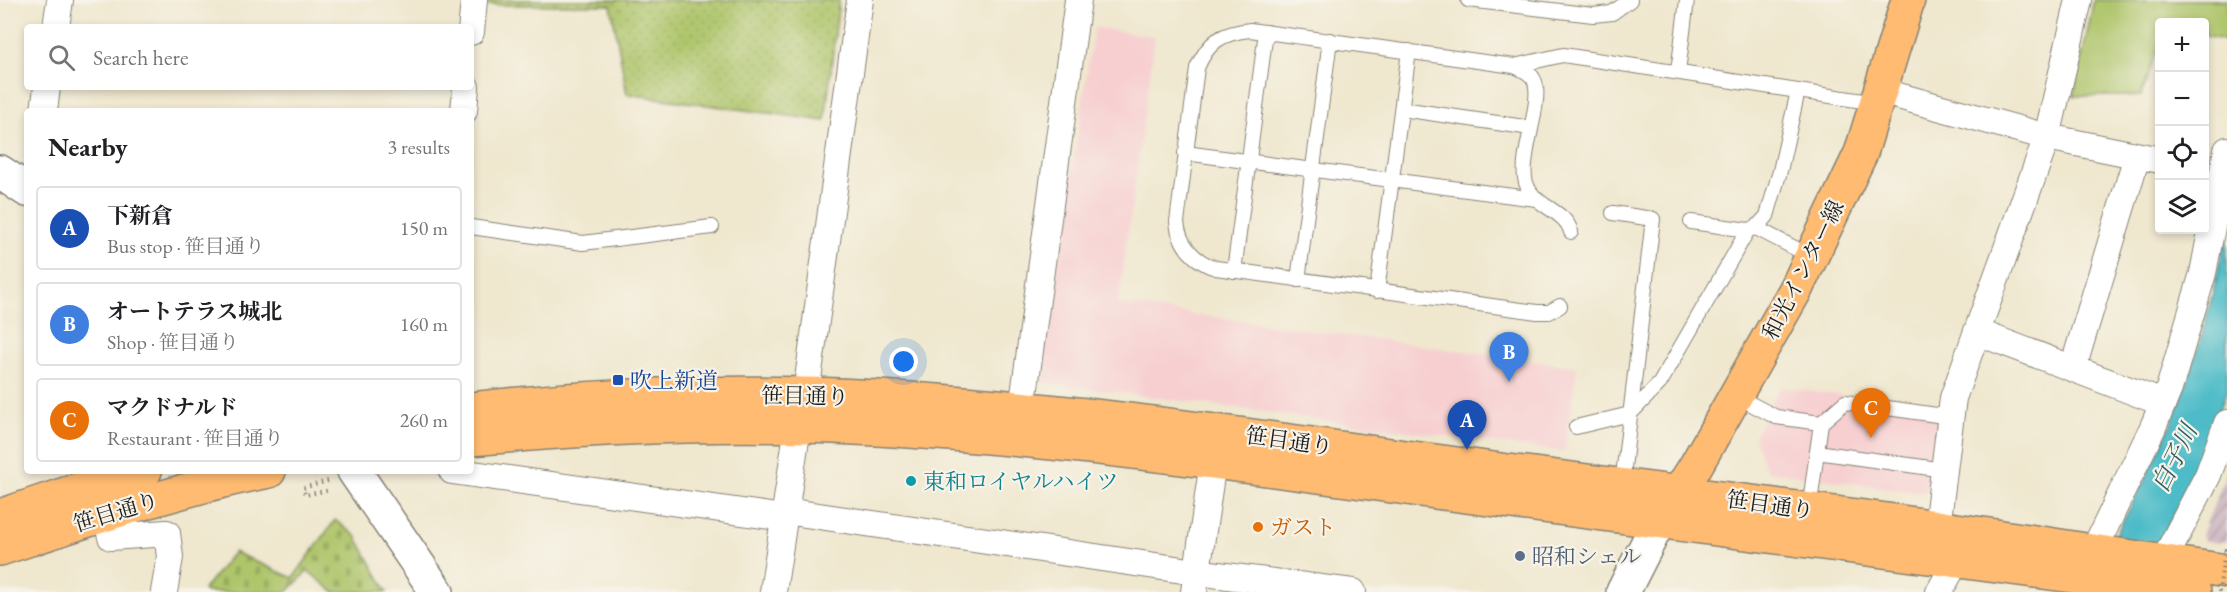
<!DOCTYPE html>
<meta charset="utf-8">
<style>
body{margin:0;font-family:"EB Garamond","Noto Serif JP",serif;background:#f6f6f6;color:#202124}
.controls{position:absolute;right:18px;top:18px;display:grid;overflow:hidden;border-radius:6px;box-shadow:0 3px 9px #0003}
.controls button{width:54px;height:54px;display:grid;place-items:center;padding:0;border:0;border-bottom:2px solid #e0e0e0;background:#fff;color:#202124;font:30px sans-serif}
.you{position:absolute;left:904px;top:362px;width:21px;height:21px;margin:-15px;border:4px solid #fff;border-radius:50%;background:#1a73e8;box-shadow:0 0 0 9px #1a73e833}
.badge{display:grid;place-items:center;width:39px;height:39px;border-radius:50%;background:#d1495b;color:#fff;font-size:20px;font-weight:700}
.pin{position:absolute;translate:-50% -50px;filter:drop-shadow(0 2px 3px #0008)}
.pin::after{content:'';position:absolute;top:32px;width:21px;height:18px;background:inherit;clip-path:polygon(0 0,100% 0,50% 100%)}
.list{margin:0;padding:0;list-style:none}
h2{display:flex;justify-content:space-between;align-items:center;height:78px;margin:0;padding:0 24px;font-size:26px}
h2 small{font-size:20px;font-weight:400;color:#757577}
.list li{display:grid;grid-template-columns:39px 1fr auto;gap:18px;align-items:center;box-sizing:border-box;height:84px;margin:0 12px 12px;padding:0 12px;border:2px solid #e0e0e0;border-radius:6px}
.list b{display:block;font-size:22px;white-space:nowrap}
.list p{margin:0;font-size:20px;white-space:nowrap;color:#757577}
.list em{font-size:20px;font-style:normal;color:#757577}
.icon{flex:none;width:33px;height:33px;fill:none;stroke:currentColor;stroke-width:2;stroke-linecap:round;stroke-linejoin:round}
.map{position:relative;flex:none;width:2227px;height:592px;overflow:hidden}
.search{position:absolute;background:#fff;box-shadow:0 3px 9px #0003;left:24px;top:24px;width:450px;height:66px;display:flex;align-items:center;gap:15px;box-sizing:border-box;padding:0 21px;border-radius:6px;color:#757577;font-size:22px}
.panel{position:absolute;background:#fff;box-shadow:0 3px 9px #0003;left:24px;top:108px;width:450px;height:366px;border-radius:6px}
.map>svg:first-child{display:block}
.built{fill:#f7cfd0}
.industrial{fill:url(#industrial-furrows)}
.grass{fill:url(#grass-dots);stroke:#657043;stroke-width:1.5}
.cemetery{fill:url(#cemetery-stones);stroke:#657043;stroke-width:1.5}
.park{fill:#aec56a;stroke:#657043;stroke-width:1.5}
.water{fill:#4ebcc8;stroke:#356c72;stroke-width:1.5}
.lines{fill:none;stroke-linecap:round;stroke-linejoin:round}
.service-casing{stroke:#868275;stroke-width:16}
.minor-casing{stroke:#868275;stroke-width:28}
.tertiary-casing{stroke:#868275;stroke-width:36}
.primary-casing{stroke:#868275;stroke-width:36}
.path{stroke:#868275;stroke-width:4;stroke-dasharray:1.5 4.5;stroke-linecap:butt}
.service{stroke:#fff;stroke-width:14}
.minor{stroke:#fff;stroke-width:26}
.tertiary{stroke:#fff;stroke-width:33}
.primary{stroke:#ffbb71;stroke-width:33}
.path-bridge{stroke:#868275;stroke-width:4;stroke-dasharray:1.5 4.5;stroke-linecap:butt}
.transit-dot{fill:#1a4fb4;stroke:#f7f3e8;stroke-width:2}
.culture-dot{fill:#0f9aa8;stroke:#f7f3e8;stroke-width:2}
.food-dot{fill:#e8710a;stroke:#f7f3e8;stroke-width:2}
.service-dot{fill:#5c6f8a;stroke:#f7f3e8;stroke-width:2}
.labels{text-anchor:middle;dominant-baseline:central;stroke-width:4.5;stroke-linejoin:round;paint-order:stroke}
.street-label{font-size:22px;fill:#1c1c1c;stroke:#f7f3e8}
.transit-label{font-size:22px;fill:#164399;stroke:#f7f3e8;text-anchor:start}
.culture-label{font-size:22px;fill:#0d838f;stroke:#f7f3e8;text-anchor:start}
.food-label{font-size:22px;fill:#c56008;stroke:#f7f3e8;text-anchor:start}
.service-label{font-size:22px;fill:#4e5e75;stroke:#f7f3e8;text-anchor:start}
.water-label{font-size:24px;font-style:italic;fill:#305c61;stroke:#f7f3e8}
</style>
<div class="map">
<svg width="2227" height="592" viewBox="0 0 2227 592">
<defs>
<pattern id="industrial-furrows" width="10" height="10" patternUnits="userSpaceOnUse" patternTransform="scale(1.5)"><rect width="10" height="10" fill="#d2bdc5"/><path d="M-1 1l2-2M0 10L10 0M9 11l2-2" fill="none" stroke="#b4a2a9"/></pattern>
<pattern id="grass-dots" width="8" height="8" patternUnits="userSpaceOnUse" patternTransform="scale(1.5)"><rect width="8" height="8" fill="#aec56a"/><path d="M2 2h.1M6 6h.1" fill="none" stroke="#95a95b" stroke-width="1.8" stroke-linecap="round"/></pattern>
<pattern id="cemetery-stones" width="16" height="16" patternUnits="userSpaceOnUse" patternTransform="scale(1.5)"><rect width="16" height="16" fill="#aec56a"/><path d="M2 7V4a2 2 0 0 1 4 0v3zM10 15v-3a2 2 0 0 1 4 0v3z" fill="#95a95b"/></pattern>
</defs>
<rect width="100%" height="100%" fill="#f7f3e8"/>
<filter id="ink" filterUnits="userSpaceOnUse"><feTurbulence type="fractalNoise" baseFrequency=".0167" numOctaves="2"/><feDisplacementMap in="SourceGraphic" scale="12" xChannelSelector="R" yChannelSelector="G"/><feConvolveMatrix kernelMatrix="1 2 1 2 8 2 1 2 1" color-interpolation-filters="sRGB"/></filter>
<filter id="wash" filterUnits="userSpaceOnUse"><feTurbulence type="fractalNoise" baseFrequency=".008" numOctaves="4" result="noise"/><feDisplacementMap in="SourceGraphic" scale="24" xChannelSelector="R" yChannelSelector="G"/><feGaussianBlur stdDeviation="1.35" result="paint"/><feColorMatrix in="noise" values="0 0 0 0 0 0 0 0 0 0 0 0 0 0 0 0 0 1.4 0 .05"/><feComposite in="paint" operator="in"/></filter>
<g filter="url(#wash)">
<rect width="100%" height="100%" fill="#efe7ce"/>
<g class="built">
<path d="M 1094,27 L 1155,37 L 1118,304 L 1577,367 L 1564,452 L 1040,382 Z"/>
<path d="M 1780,387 L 1943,409 L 1930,485 L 1923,493 L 1767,471 L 1754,437 Z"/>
</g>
<path class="industrial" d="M 2227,471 L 2227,542 L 2205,541 L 2202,535 Z"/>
<path class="grass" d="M 489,0 L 839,0 L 825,121 L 627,94 L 611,5 L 488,5 Z"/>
<path class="cemetery" d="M 335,520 L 356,536 L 387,592 L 334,592 L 308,571 L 287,592 L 206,592 L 203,590 L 234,552 L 293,578 Z"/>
<path class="park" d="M 2094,0 L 2227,0 L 2227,41 L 2205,36 L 2204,22 L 2160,22 L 2159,44 L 2141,96 L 2074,96 Z"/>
<path class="water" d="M 2227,228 L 2227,390 L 2186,488 L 2164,535 L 2132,592 L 2084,592 C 2118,531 2153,469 2179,404 C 2201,348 2215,287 2227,228 Z"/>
</g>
<g filter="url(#ink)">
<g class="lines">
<g class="service-casing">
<g id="service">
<path d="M 1468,0 L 1593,15 L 1612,13 L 1630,0"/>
<path d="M 1514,66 L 1563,55 L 1876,103"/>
<path d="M 1678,72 L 1687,0"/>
<path d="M 1402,109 L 1531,128"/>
<path d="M 1185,153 L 1536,199"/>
<path d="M 1613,213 L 1653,219 L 1622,485"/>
<path d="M 1691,222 L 1748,230 L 1756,228 L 1767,216 L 1780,171 L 1798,91"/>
<path d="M 471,227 L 583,243 L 712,227"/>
<path d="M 1756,228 L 1812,257"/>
<path d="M 1234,271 L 1266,32"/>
<path d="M 1298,280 L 1330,40"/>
<path d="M 1377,291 L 1409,51"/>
<path d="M 1560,306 L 1549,312 L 1537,312 L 1216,268 C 1195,262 1179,245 1177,222 L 1197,68 C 1208,42 1221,33 1250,30 L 1514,66 C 1522,69 1532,73 1535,82 C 1542,103 1521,153 1525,178 C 1529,207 1565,208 1571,232"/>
<path d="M 1736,396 L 1776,417 L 1821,423"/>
<path d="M 1576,427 L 1630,414 L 1660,383 L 1748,230"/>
<path d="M 1817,452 L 1821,423 L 1845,402 L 1951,417"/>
<path d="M 1809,510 L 1817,452 L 1944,470"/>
</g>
</g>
<g class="minor-casing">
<g id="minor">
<path d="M 56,27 L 60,0"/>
<path d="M 471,32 L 474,0"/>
<path d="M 1880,91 L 2047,137 L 2160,160"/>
<path d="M 44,111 L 47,87"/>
<path d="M 464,111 L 466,87"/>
<path d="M 1977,332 L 2163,403"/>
<path d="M 2073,368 L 2137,156"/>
<path d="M 1022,409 L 1078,0"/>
<path d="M 452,471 L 784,518"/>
<path d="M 785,511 L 1196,572 L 1353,592"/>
<path d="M 106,515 L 111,537 L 167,533 L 170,557 L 164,592"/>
<path d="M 1937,527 L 1953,398 L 2047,137 L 2079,0"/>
<path d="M 2093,552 L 2153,427 L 2169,389 L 2203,273 L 2227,150"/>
<path d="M 2163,562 L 2208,475 L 2227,423"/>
<path d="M 773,592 L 798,426 L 806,394 L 860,0"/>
<path d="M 1194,592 L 1213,462"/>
<path d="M 1939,592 L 1957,560"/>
</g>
</g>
<g class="tertiary-casing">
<g id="tertiary">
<path d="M 0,172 L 27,190"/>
<path d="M 354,471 L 437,592"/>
<path d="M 1623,592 L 1659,521"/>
</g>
</g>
<g class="primary-casing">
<g id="primary">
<path d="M 471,409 C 582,396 696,391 808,394 C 1018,400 1227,433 1435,461 C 1602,484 1770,503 1937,527 C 2034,542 2130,557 2227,571"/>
<path d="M 471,439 C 581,429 691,423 802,426 C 1019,432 1236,465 1451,494 C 1699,527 1947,559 2194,592"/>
<path d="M 1668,509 L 1695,467 L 1796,289 L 1861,153 L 1908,0"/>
<path d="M 0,516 L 83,488 L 145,471"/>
<path d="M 0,549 C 88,520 178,489 269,471"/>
</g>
</g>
<path class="path" d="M 328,481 L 303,488 L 305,495 L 330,490"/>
<use href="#service" class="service"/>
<use href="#minor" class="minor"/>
<use href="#tertiary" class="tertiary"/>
<use href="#primary" class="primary"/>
<path class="path-bridge" d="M 2219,592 L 2225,550 L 2222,549"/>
</g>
</g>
<rect class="transit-dot" x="612" y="374" width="12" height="12" rx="3"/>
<circle class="culture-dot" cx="911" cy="481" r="6"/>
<circle class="food-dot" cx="1258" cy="527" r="6"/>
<circle class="service-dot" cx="1520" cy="556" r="6"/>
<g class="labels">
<g class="street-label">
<text transform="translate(1803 270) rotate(-63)">和光インター線</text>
<text transform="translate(805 396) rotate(1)">笹目通り</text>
<text transform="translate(1289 441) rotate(8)">笹目通り</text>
<text transform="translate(1770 505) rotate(8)">笹目通り</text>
<text transform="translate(116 512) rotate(-17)">笹目通り</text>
</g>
<g class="transit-label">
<text x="630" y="380">吹上新道</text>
</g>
<g class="culture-label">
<text x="923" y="481">東和ロイヤルハイツ</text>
</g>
<g class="food-label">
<text x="1270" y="527">ガスト</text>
</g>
<g class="service-label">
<text x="1532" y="556">昭和シェル</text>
</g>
<g class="water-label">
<text transform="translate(2174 458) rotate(-64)">白子川</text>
</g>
</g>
</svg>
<div class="controls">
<button>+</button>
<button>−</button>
<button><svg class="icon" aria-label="locate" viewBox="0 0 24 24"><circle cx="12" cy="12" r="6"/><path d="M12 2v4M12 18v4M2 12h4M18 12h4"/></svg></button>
<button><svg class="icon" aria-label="layers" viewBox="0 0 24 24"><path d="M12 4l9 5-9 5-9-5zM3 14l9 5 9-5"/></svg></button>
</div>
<div class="you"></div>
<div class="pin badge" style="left:1467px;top:450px;background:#1a4fb4">A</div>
<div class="pin badge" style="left:1509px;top:382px;background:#3f7fe0">B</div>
<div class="pin badge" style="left:1871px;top:438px;background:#e8710a">C</div>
<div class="search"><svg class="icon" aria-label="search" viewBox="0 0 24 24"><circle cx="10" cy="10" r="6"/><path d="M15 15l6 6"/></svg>Search here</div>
<section class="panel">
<h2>Nearby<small>3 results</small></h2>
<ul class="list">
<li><span class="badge" style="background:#1a4fb4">A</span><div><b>下新倉</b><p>Bus stop · 笹目通り</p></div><em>150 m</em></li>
<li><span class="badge" style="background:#3f7fe0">B</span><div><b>オートテラス城北</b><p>Shop · 笹目通り</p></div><em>160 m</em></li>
<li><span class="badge" style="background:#e8710a">C</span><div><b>マクドナルド</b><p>Restaurant · 笹目通り</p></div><em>260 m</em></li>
</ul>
</section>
</div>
